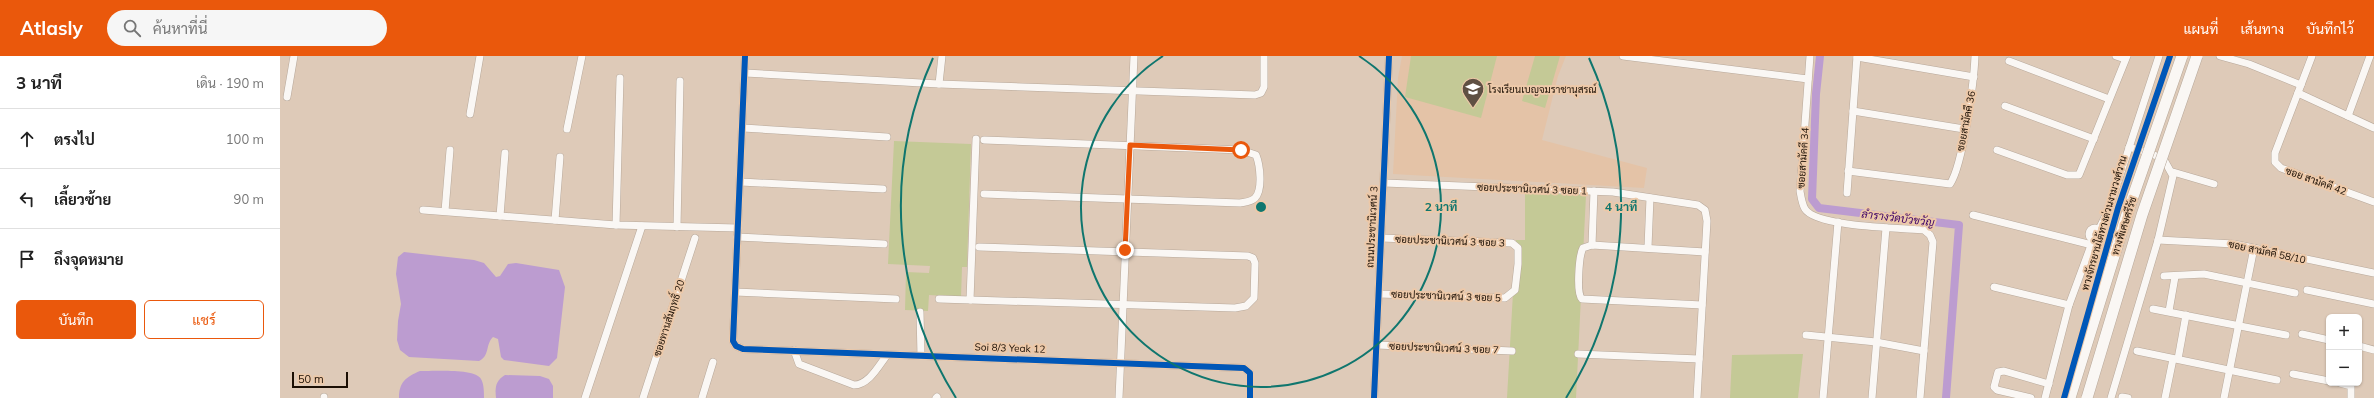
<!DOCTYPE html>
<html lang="th">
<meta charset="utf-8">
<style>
body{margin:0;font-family:Mulish,Sarabun,sans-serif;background:#f6f6f6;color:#222}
.controls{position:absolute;right:12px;bottom:12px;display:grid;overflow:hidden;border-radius:6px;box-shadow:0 1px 3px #0004}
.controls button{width:36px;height:36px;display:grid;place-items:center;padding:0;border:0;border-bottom:1px solid #e0e0e0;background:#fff;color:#222;font:20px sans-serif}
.scale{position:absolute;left:12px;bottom:10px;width:56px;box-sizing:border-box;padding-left:4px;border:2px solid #1b0f04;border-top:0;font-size:11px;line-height:14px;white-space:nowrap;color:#1b0f04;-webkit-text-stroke:3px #edc9a9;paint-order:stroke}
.stop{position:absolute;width:12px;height:12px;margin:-9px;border:3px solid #ea580c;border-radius:50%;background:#fff}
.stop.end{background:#ea580c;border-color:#fff;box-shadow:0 1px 4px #0008}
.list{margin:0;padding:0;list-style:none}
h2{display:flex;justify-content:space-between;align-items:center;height:52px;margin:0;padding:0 16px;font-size:17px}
h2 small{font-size:13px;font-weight:400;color:#767676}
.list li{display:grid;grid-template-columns:26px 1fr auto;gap:12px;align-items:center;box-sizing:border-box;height:60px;padding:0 16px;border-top:1px solid #e0e0e0}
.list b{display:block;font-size:15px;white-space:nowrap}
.list em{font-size:13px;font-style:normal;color:#767676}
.actions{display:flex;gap:8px;padding:12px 16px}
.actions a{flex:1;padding:9px 0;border:1px solid #ea580c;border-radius:6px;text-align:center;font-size:14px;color:#ea580c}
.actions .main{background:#ea580c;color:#fff}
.icon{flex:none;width:22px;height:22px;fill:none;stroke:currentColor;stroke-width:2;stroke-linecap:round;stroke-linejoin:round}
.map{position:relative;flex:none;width:2094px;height:342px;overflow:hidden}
header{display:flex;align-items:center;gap:24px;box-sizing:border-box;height:56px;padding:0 20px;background:#ea580c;color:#fff}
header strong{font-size:19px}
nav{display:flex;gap:22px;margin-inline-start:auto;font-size:14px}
.search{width:280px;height:36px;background:#f6f6f6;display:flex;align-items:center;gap:10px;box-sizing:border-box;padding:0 14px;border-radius:22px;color:#767676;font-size:15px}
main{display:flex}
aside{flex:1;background:#fff}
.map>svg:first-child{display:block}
.built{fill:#e4c3a7}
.green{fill:#c4c996}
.water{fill:#bc9cd0}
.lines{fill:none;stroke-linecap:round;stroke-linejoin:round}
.canal{stroke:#bc9cd0;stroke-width:8}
.minor-casing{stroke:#b7a89a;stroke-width:8}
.minor{stroke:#faf7f4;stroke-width:7}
.highway-bridge-casing{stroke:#b7a89a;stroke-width:12;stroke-linecap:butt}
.highway-bridge{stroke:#faf7f4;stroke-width:11}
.cycleway-casing{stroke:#edc9a9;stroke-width:8}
.cycleway{stroke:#0057b8;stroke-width:6}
.route{stroke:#ea580c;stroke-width:5}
.ring{fill:none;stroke:#0f766e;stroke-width:2}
.labels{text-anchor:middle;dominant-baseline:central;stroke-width:4;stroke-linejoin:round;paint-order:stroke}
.poi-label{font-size:10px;fill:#1b0f04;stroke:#edc9a9;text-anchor:start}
.street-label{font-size:10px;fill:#1b0f04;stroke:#edc9a9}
.water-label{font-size:11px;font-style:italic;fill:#3d0167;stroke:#edc9a9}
.centre{fill:#0f766e;stroke:#edc9a9;stroke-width:2}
.ring-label{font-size:12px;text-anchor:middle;font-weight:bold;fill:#0f766e;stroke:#edc9a9;stroke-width:4;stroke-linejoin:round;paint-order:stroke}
</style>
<header>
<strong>Atlasly</strong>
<div class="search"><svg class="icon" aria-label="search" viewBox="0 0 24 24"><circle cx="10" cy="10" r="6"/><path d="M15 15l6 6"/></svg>ค้นหาที่นี่</div>
<nav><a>แผนที่</a><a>เส้นทาง</a><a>บันทึกไว้</a></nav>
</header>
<main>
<aside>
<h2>3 นาที<small>เดิน · 190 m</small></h2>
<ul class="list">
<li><svg class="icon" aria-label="ahead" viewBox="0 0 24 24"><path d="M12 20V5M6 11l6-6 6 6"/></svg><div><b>ตรงไป</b></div><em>100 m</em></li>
<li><svg class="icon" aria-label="left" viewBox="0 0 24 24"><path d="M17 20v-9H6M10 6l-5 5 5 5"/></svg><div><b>เลี้ยวซ้าย</b></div><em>90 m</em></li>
<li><svg class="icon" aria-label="arrive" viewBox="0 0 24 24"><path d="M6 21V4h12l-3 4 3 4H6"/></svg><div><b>ถึงจุดหมาย</b></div></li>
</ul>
<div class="actions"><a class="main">บันทึก</a><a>แชร์</a></div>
</aside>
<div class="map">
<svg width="2094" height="342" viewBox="0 0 2094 342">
<rect width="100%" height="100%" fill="#decab8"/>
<path class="built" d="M 1122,0 L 1286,0 L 1278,20 L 1262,84 L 1367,112 L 1364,132 L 1113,118 L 1118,22 Z"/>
<g class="green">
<path d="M 1131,0 L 1217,0 L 1201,62 L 1125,41 Z"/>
<path d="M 1255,0 L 1280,0 L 1265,52 L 1242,45 Z"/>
<path d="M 614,85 L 691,88 L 687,211 L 682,211 L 681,241 L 649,239 L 648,255 L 625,254 L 626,216 L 649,217 L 650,210 L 608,208 Z"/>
<path d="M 1245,137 L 1306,139 L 1296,342 L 1227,342 L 1236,184 L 1245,184 Z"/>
<path d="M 1523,298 L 1518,342 L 1450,342 L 1452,299 Z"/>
</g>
<g class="water">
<path d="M 124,196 L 194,204 L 204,207 L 216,221 L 220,220 L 228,208 L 236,207 L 279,214 L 285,231 L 277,302 L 269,310 L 224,304 L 221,301 L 218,283 L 213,281 C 205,289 210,300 199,305 L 129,301 L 120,294 L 117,284 L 118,265 L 121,248 L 116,218 L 118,201 Z"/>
<path d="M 140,315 C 152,315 196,312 201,323 C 204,328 204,336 204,342 L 119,342 C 119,326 126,321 140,315 Z"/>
<path d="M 225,319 L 260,320 L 269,323 L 273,330 L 273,342 L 216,342 C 215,332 215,325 225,319 Z"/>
</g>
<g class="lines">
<path class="canal" d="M 1540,0 L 1536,38 L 1532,143 L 1539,152 L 1679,169 L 1666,342"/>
<g class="minor-casing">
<g id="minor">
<path d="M 465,0 L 453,285 L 456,290 L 463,293 L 964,312 L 970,317 L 970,342"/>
<path d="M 1343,0 L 1528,23"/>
<path d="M 1530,0 L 1520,135 C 1521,141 1522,148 1525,153 C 1536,171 1622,172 1644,174 L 1650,179 L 1653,186 L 1640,342"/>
<path d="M 1836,0 L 1845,3"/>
<path d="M 1940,0 L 1969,8 L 2021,29"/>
<path d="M 2032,0 L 1995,97 L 1995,106 L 2001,112 L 2094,146"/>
<path d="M 1577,1 L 1694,21"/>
<path d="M 1729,5 L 1829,43"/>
<path d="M 465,17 L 659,28 L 975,39 L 981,37 L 984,31 L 984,0"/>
<path d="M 659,28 L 662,0"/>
<path d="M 2018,37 L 2094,72"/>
<path d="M 7,41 L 14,0"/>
<path d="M 1725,50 L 1814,83"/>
<path d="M 1573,55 L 1684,73"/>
<path d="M 190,58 L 200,0"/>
<path d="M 2068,60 L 2090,0"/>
<path d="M 463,72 L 607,81"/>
<path d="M 287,73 L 302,0"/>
<path d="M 704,84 L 961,94 L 976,99 C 980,109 983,134 975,142 C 971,146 965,146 960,147 L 704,138"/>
<path d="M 1717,94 L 1787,119 L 1799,119 L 1847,0"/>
<path d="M 1568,115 L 1670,128 C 1683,109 1694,25 1695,0"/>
<path d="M 1893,116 L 1934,128"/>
<path d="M 461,126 L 603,133"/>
<path d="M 1104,127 L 1333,136 L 1418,149 L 1425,154 L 1427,165 L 1417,342"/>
<path d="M 1567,137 L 1577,0"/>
<path d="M 143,154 L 336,169 L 458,172"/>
<path d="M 165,155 L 170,94"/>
<path d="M 1693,159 L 1812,189"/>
<path d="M 220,160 L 225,97"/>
<path d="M 275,164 L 280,101"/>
<path d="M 336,169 L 340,22"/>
<path d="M 397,171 L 400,25"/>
<circle cx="1815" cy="178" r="6"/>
<path d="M 1819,173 L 1829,153 L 1879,0"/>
<path d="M 457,181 L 604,188"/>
<path d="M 1878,184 L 1954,188 L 2094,217"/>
<path d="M 1312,189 L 1314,135"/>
<path d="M 1368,191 L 1370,142"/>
<path d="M 1884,220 L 1924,218 L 2015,237"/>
<path d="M 1714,231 L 1789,249"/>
<path d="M 2027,234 L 2094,248"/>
<path d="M 455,236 L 616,243"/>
<path d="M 1099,238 L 1225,242 L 1235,234 L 1238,208 L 1238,192 L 1232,187 L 1101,182"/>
<path d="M 659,243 L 955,252 L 966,250 L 974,242 L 975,207 L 973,202 L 968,200 L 699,191"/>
<path d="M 690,244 L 696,83"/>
<path d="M 1422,249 L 1302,243 C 1296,238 1299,199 1303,192 L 1312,189 L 1425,196"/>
<path d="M 1873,253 L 2006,279"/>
<path d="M 1889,255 L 1895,221"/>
<path d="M 640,256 L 641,300"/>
<path d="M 2022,278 L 2049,284"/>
<path d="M 1526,279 L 1596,286 L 1644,295"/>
<path d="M 1097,289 L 1232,295"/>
<path d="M 2079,290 L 2094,294"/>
<path d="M 514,294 L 519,308 L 574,329 C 589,329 599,309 607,299"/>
<path d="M 1857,295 L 1997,324"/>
<path d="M 1298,298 L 1419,303"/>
<path d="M 1898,303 L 1906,259"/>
<path d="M 2013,318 L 2049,325"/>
<path d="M 2060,327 L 2071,330 L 2071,342"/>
<path d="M 1842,341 L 1848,342"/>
<path d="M 44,342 L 44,341"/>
<path d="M 305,342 L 362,170"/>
<path d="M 363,342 L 415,182"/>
<path d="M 422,342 L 433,306"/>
<path d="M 656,342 L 657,341"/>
<path d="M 839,342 L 854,0"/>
<path d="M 1094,342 L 1109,0"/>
<path d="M 1543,342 L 1558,166"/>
<path d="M 1592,342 L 1606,172"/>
<path d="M 1751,342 L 1717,334 L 1714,331 L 1718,316 L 1724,315 L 1769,328"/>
<path d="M 1765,342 L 1789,249 L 1813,184"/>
<path d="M 1831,342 L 1878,184 L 1893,120 L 1883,102 L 1849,91"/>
<path d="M 1885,342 L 1893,303"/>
<path d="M 1944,342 L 1974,192"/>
</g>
</g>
<use href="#minor" class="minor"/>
<g class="highway-bridge-casing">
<g id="highway-bridge">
<path d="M 1790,342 L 1848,155 L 1902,0"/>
<path d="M 1807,342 L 1862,159 L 1917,0"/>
</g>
</g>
<use href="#highway-bridge" class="highway-bridge"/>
<g class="cycleway-casing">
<g id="cycleway">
<path d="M 465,0 L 453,285 L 456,290 L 463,293 L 964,312 L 970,317 L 970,342"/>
<path d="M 1094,342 L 1109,0"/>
<path d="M 1784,342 L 1838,152 L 1890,0"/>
</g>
</g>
<use href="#cycleway" class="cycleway"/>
</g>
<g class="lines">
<path class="route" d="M 845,194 L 850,89 L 961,94"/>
</g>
<g class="ring">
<path d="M1079 0A180 180 0 1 1 883 0"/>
<path d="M676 342A360 360 0 0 1 653 2M1309 2A360 360 0 0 1 1286 342"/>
</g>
<defs>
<g id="school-pin" transform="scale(1.15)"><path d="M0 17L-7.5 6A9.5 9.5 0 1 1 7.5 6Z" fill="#5f5043" stroke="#edc9a9"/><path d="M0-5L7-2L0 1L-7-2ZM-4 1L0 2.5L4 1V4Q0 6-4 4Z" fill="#fff"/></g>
</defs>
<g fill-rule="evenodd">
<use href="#school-pin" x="1193" y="33"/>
</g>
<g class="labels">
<g class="poi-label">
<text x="1208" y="33">โรงเรียนเบญจมราชานุสรณ์</text>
</g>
<g class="street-label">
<text transform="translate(1686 65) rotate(-79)">ซอยสามัคคี 36</text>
<text transform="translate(1523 102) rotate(-86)">ซอยสามัคคี 34</text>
<text transform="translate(2036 125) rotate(20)">ซอย สามัคคี 42</text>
<text transform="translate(1252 133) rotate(2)">ซอยประชานิเวศน์ 3 ซอย 1</text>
<text transform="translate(1824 167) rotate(-74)">ทางจักรยานใต้ทางด่วนงามวงศ์วาน</text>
<text transform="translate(1844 170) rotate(-72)">ทางพิเศษศรีรัช</text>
<text transform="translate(1092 171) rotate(-87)">ถนนประชานิเวศน์ 3</text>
<text transform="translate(1170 185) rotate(2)">ซอยประชานิเวศน์ 3 ซอย 3</text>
<text transform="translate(1987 196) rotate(12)">ซอย สามัคคี 58/10</text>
<text transform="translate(1166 240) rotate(2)">ซอยประชานิเวศน์ 3 ซอย 5</text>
<text transform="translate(389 262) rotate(-72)">ซอยทานสัมฤทธิ์ 20</text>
<text transform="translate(730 292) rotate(2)">Soi 8/3 Yeak 12</text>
<text transform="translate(1164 292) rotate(2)">ซอยประชานิเวศน์ 3 ซอย 7</text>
</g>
<g class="water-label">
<text transform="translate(1618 162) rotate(7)">ลำรางวัดบัวขวัญ</text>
</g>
</g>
<circle cx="981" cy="151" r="6" class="centre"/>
<g class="ring-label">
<text x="1161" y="155">2 นาที</text>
<text x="1341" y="155">4 นาที</text>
</g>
</svg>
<div class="controls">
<button>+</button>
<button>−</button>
</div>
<div class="scale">50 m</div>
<div class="stop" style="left:961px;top:94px"></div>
<div class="stop end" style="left:845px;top:194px"></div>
</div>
</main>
